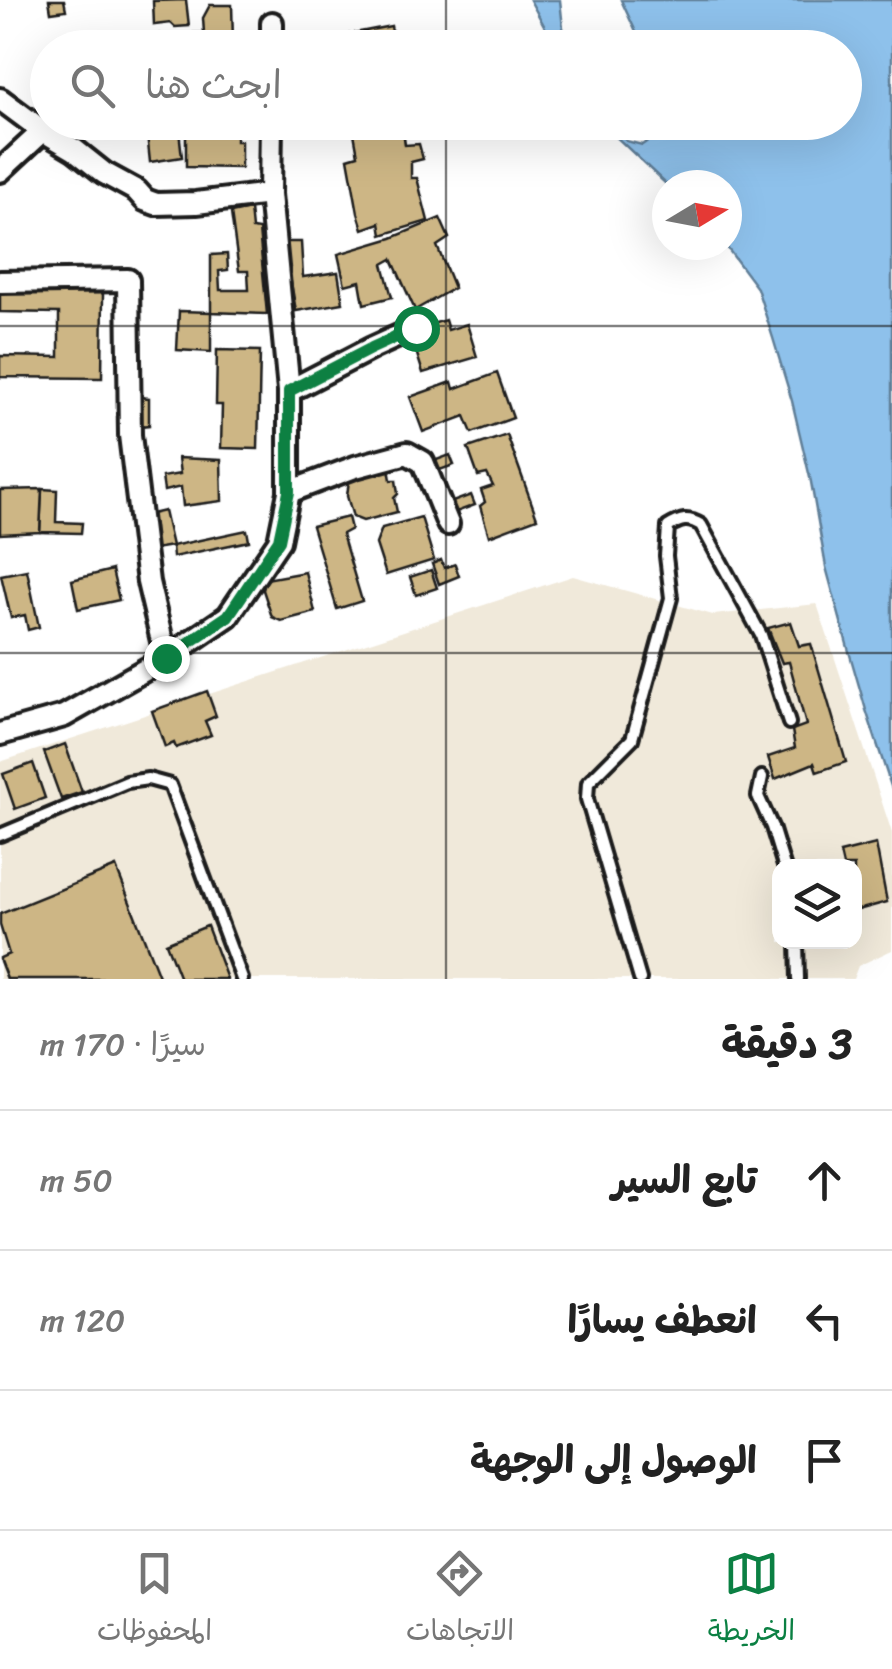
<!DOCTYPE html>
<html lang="ar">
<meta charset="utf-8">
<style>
body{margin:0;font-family:Sriracha,"Playpen Sans Arabic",sans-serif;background:#f2f2f2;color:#222;direction:rtl}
.controls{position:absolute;right:30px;bottom:30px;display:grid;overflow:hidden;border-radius:20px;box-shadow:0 10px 40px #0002}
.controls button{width:90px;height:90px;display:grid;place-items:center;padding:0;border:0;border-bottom:2px solid #e0e0e0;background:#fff;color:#222;font:50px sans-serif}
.compass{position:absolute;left:652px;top:170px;width:90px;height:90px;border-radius:50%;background:#fff;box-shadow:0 10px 40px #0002;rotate:80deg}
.stop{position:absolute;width:30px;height:30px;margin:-22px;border:8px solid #0b8043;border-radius:50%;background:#fff}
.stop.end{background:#0b8043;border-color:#fff;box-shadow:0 2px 10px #0008}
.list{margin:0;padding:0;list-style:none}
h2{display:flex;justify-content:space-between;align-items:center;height:130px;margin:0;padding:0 40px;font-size:42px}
h2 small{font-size:32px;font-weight:400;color:#767676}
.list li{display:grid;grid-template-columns:65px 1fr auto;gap:30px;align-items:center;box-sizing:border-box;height:140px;padding:0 40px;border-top:2px solid #e0e0e0}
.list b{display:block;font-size:38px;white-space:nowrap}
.list em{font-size:32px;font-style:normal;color:#767676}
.icon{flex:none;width:55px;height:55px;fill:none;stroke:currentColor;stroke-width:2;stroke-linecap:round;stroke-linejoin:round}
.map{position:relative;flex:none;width:892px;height:979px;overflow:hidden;direction:ltr}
.search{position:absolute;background:#fff;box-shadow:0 10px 40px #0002;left:30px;right:30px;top:30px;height:110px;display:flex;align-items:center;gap:25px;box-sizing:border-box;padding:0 35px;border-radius:55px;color:#767676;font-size:38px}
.sheet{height:550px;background:#fff}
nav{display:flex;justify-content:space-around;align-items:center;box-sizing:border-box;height:140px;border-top:2px solid #e0e0e0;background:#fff;font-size:28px;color:#767676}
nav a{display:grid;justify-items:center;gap:5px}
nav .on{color:#0b8043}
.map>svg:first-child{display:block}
.built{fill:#f0e9da;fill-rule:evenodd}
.water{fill:#8ec1eb;stroke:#607f98;stroke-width:2.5}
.building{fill:#cdb685;stroke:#1c1c1c;stroke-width:2.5}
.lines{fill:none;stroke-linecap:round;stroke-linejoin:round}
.service-casing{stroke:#1c1c1c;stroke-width:18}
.minor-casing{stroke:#1c1c1c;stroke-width:28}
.service{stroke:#fff;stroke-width:10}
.minor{stroke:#fff;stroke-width:20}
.route{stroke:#0b8043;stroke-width:12}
.grid{fill:none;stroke:#1c1c1c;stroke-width:2.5;stroke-opacity:0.55}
</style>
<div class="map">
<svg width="892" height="979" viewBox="0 0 892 979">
<rect width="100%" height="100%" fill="#fff"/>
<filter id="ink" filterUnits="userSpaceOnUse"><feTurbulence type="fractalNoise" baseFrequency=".01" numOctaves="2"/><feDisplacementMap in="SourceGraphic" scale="20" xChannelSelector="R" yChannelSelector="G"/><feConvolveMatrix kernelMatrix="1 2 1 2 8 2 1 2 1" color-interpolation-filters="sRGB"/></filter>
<g filter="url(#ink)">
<path class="built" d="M 573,576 L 713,615 L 817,604 L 892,833 L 892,950 L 858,966 L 853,979 L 0,979 L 0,762 ZM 780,866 L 854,866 L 854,942 L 780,942 Z"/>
<g class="water">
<path d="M 530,0 L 560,0 L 563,28 L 574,47 L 556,47 Z"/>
<path d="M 621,0 L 892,0 L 892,789 L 866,710 L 848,648 L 826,567 L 811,482 L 792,401 L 773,338 L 757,288 L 725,245 L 727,245 L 727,185 L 667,185 L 612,133 L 605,123 L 613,123 L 626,141 L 642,145 L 652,138 L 657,123 L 844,122 L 844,48 L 643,47 Z"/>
</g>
<g class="building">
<path d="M 49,0 L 64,0 L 66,10 L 51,12 Z"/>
<path d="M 186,0 L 189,26 L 175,27 L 171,23 L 154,25 L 153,1 Z"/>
<path d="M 210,5 L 232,5 L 233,41 L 229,46 L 195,43 L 194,33 L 204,33 L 203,18 Z"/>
<path d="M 391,26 L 395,48 L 341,48 L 339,36 Z"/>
<path d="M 159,34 L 161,48 L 118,48 L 119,38 Z"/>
<path d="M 114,122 L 178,122 L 182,157 L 150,162 L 146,124 L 115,128 Z"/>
<path d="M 215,122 L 259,122 L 236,128 L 236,141 L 241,141 L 241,168 L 186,167 L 186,128 L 214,128 Z"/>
<path d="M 352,122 L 402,122 L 405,145 L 419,144 L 423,159 L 411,162 L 411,178 L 417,178 L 428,221 L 382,235 L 380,223 L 363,229 L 358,213 L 348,158 L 358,155 Z"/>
<path d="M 250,209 L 252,229 L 259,230 L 267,314 L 211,312 L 211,255 L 227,254 L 228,270 L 219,271 L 220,290 L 249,290 L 248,271 L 239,271 L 231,213 Z"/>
<path d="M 440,218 L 449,238 L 437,246 L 454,288 L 415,310 L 392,259 L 383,264 L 392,297 L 364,304 L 360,281 L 345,285 L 338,254 L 392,238 Z"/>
<path d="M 281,242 L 301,242 L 303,277 L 338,272 L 343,303 L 296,311 L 291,282 L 284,284 Z"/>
<path d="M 0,292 L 103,293 L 102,378 L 0,377 L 0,356 L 59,357 L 59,313 L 0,312 Z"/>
<path d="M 179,311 L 211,312 L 211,352 L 177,350 Z"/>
<path d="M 445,320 L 448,330 L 467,324 L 477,357 L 423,373 L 413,342 L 435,335 L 432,324 Z"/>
<path d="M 217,350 L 260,351 L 258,449 L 221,448 L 222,405 L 216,405 Z"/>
<path d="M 497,373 L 513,418 L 472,433 L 465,416 L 423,432 L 410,397 L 452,382 L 454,389 Z"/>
<path d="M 139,397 L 149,398 L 149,425 L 139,426 Z"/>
<path d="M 507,435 L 537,518 L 489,536 L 480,506 L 485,502 L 481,490 L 493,486 L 487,474 L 478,476 L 468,448 Z"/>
<path d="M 450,455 L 454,465 L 434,472 L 431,462 Z"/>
<path d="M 178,458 L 221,460 L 222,501 L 183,506 L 181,487 L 164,491 L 162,477 L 180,474 Z"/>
<path d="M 389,468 L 391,480 L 396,480 L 398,494 L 394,498 L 397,512 L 363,521 L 353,517 L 347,496 L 349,480 L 355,476 Z"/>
<path d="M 42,489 L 57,490 L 56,522 L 82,523 L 81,533 L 40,532 Z"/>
<path d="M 42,489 L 40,532 L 0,534 L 0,490 Z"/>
<path d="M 471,495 L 475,505 L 451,514 L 447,504 Z"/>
<path d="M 164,511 L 172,546 L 154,549 L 147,515 Z"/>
<path d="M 348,517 L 351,529 L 342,534 L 362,601 L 337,609 L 312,526 Z"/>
<path d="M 421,517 L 434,560 L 386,575 L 376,544 L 382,528 Z"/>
<path d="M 247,530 L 249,541 L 173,557 L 172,546 Z"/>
<path d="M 441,560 L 444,568 L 455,564 L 459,576 L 439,584 L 432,564 Z"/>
<path d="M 27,570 L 39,627 L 28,630 L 25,615 L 11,618 L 1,575 Z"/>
<path d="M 112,570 L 119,600 L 78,609 L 72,580 Z"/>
<path d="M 431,570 L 437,588 L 416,595 L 410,577 Z"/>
<path d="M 305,572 L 315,612 L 281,621 L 272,617 L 263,590 L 266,579 Z"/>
<path d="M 791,622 L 799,646 L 811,644 L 846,762 L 817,772 L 814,763 L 775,779 L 768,757 L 795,748 L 792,730 L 806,725 L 789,662 L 782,663 L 768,628 Z"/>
<path d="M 207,691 L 216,716 L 205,721 L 211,735 L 176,748 L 174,743 L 165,747 L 152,711 Z"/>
<path d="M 65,744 L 82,792 L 61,799 L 44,752 Z"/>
<path d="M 33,763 L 45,798 L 15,809 L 3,774 Z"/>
<path d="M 876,844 L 887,902 L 854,911 L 854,866 L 843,866 L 840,853 Z"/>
<path d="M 116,867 L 160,979 L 7,979 L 0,961 L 0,958 L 9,954 L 0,925 L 0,914 Z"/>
<path d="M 207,926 L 227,979 L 180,979 L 166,943 Z"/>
</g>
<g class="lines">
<g class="service-casing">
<g id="service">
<path d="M 762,777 L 758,796 L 772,827 L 784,866"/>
<path d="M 0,835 L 127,782 L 148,779 L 170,785 L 242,979"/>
<path d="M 797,942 L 798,979"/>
<path d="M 640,979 L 587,799 L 588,783 L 632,739 L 671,598 L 666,556 L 668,527 C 681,519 688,517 701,525 L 761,635 L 789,723"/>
</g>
</g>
<g class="minor-casing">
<g id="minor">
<path d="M 272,48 L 272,23"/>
<path d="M 0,99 L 43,131 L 75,150 L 104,173 L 137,191 L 145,200 L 156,204 L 196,203 L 270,194 L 289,391 L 289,492 L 279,541 L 228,616 L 166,658 L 64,716 L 0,734"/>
<path d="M 0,171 L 43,131"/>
<path d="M 270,194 L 271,122"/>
<path d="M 0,282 L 128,280 L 130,435 L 148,582 L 166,658"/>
<path d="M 289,391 L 372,348 L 416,328"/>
<path d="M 289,492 L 355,467 L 407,453 L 423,462 L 448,524"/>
</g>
</g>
<use href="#service" class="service"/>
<use href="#minor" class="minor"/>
</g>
</g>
<g class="lines" filter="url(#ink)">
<path class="route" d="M 166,658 L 228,616 L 279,540 L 289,492 L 289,391 L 372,348 L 416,328"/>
</g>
<path class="grid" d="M 446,0 L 446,48M 446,122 L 446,979M 0,326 L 892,326M 0,653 L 892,653"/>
</svg>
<div class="controls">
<button><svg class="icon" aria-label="layers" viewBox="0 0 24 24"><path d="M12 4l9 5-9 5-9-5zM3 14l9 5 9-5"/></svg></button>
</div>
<svg class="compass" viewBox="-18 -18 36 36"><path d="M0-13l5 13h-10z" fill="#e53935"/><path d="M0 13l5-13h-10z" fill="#767676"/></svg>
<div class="stop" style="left:416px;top:328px"></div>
<div class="stop end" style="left:166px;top:658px"></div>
<div class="search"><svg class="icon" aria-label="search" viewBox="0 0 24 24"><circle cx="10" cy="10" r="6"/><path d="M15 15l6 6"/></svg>ابحث هنا</div>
</div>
<section class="sheet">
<h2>3 دقيقة<small>سيرًا · 170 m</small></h2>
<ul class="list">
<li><svg class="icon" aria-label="ahead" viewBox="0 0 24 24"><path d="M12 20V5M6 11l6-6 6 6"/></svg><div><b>تابع السير</b></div><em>50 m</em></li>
<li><svg class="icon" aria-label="left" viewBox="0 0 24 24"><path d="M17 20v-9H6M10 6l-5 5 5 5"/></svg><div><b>انعطف يسارًا</b></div><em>120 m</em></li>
<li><svg class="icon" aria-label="arrive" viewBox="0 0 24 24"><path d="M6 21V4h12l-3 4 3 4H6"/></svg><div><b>الوصول إلى الوجهة</b></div></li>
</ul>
</section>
<nav>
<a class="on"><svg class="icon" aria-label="map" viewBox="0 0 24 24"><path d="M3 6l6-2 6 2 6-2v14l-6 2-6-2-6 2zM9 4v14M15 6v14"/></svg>الخريطة</a>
<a><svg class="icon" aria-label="directions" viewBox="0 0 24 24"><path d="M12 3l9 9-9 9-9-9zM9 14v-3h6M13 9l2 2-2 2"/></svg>الاتجاهات</a>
<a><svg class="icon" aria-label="saved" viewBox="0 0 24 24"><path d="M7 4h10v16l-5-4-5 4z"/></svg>المحفوظات</a>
</nav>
